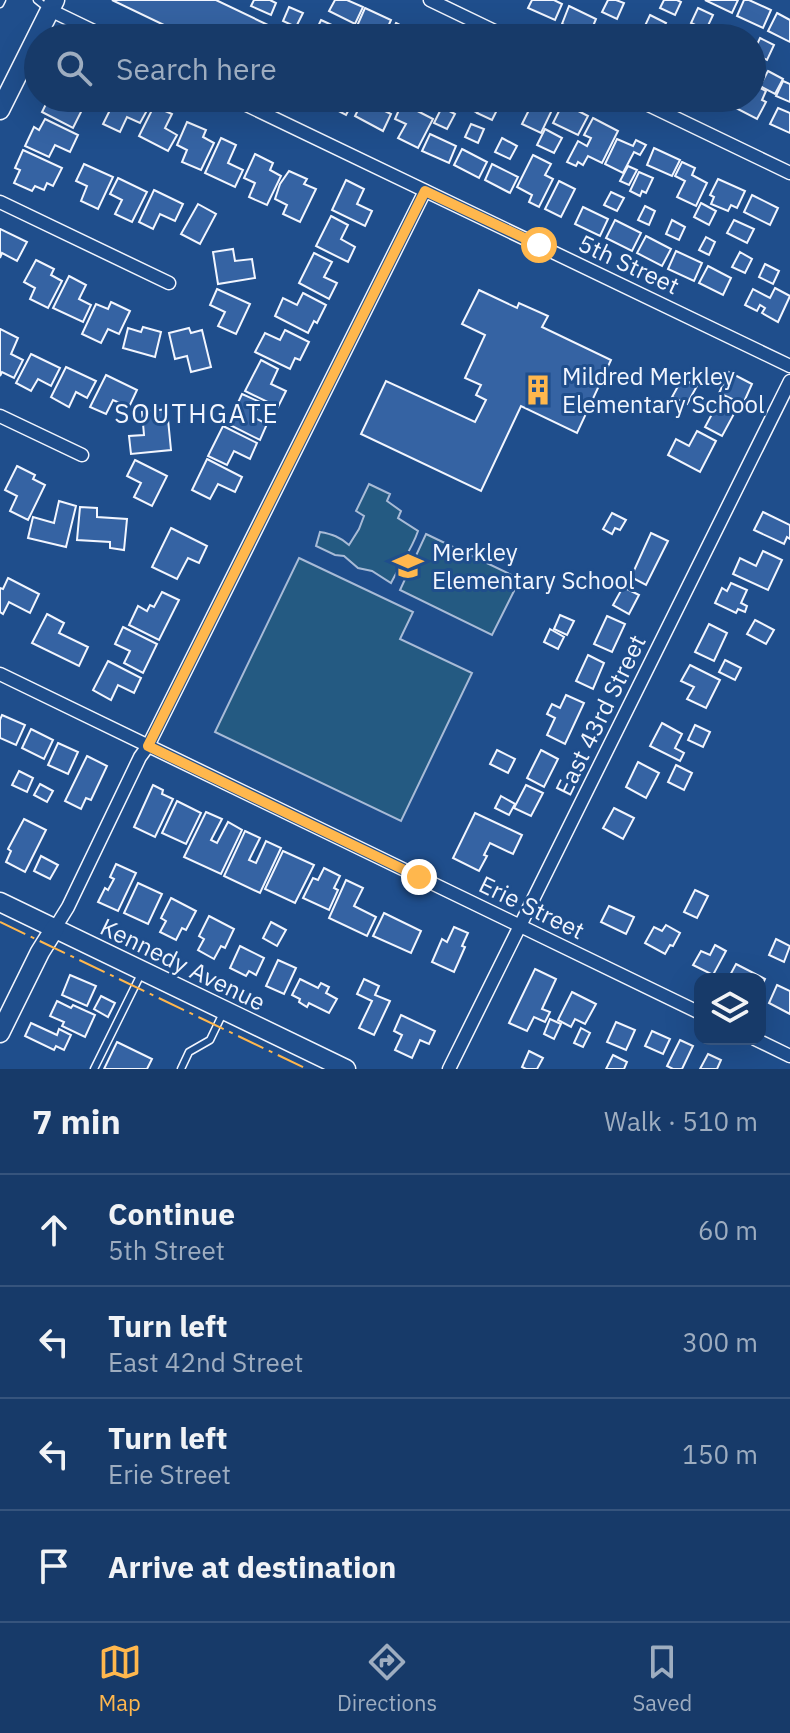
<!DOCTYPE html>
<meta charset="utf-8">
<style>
body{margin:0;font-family:"IBM Plex Sans",sans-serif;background:#20416f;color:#f1f3f6}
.controls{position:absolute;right:24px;bottom:24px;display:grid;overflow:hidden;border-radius:16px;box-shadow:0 8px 32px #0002}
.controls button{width:72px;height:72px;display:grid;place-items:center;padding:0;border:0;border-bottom:2px solid #36547d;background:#173a69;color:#f1f3f6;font:40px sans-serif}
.stop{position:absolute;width:24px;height:24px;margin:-18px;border:6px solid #ffb74d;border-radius:50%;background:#fff}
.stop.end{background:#ffb74d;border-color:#fff;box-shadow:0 2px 8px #0008}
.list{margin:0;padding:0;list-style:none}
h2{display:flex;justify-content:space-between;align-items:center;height:104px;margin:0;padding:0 32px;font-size:34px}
h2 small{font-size:26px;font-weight:400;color:#9eadc0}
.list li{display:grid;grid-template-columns:52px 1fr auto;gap:24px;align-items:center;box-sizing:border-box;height:112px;padding:0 32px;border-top:2px solid #36547d}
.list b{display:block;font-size:30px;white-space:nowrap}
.list p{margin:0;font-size:26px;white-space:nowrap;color:#9eadc0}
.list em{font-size:26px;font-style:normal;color:#9eadc0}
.icon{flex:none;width:44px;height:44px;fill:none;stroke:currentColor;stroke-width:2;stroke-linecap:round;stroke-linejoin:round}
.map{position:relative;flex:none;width:790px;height:1069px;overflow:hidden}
.search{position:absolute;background:#173a69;box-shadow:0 8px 32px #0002;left:24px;right:24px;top:24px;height:88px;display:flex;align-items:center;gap:20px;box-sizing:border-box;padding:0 28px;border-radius:44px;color:#9eadc0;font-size:30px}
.sheet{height:552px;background:#173a69}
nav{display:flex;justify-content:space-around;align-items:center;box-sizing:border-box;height:112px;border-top:2px solid #36547d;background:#173a69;font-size:22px;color:#9eadc0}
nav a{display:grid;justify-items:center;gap:4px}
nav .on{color:#ffb74d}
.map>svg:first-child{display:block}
.green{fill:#245a82;stroke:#a8bbd7;stroke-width:2}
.building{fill:#3563a3;stroke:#f2f6ff;stroke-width:2}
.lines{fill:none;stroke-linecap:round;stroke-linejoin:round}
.lane-casing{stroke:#f2f6ff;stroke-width:9}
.street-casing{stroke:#f2f6ff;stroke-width:15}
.secondary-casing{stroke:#f2f6ff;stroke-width:21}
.lane{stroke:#1f4e8c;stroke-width:6}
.street{stroke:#1f4e8c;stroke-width:12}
.secondary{stroke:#1f4e8c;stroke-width:18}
.power{stroke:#ffb74d;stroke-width:2;stroke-dasharray:28 6 4 6;stroke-linecap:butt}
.route{stroke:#ffb74d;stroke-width:10}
.labels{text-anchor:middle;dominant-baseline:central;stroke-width:6;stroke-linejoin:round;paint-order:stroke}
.street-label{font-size:24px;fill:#f2f6ff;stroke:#1f4e8c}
.poi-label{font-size:24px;fill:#f2f6ff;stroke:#1f4e8c;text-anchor:start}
.neighbourhood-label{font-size:26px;letter-spacing:2px;fill:#f2f6ff;stroke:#1f4e8c}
</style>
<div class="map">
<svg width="790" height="1069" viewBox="0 0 790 1069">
<rect width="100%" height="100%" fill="#1f4e8c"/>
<g class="green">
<path d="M 369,484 L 390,494 L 387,501 L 401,511 L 398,518 L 418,531 C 412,549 400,565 391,583 L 372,571 L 358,568 L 344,556 L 335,555 L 316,546 L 320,532 C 332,534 340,537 349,545 L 359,529 L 364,516 L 356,511 Z"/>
<path d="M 426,534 L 520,579 L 492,635 L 400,590 Z"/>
<path d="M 299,558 L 413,612 L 400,639 L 472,673 L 401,821 L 215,732 Z"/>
</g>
<g class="building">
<path d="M 112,0 L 216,0 L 268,25 L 262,38 L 191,38 Z"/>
<path d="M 254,0 L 270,0 L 276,3 L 271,15 L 251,6 Z"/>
<path d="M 335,0 L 347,0 L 363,7 L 355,24 L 329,11 Z"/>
<path d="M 532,0 L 554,0 L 562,4 L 555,20 L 528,8 Z"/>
<path d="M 608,0 L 616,0 L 624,3 L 617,19 L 602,12 Z"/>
<path d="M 664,0 L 677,0 L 681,2 L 675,15 L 660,8 Z"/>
<path d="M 705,0 L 738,0 L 732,13 Z"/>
<path d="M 744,0 L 749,0 L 771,10 L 763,28 L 737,16 Z"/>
<path d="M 569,6 L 596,19 L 589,36 L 562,24 Z"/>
<path d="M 289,7 L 303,13 L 296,27 L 283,21 Z"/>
<path d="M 365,8 L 391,20 L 383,38 L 357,26 Z"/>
<path d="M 698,8 L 713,15 L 706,30 L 691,23 Z"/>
<path d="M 777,13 L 790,20 L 790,42 L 768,31 Z"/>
<path d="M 650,15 L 666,23 L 658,38 L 643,30 Z"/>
<path d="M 321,20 L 334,26 L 328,38 L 320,38 L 314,35 Z"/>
<path d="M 396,23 L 423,37 L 422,38 L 389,38 Z"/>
<path d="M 609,27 L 633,38 L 604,38 Z"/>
<path d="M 760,38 L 774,45 L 767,60 L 753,53 Z"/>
<path d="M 768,71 L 783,79 L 775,94 L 760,86 Z"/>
<path d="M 783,81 L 790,84 L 790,102 L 776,96 Z"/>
<path d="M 756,86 L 766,91 L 762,100 L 766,102 L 757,119 L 732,106 L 736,98 L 752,98 Z"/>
<path d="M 49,98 L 58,98 L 82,110 L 73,128 L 42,112 Z"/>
<path d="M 116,98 L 137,98 L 150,105 L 140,123 L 127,117 L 120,132 L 103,124 Z"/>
<path d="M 324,98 L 355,98 L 346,115 L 321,102 Z"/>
<path d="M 466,98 L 483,98 L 476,112 L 462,106 Z"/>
<path d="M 526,98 L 538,98 L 537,100 L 553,108 L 541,133 L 522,124 L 530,108 L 523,105 Z"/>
<path d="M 484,99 L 499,106 L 492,120 L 477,113 Z"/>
<path d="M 363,100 L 391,114 L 383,131 L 355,116 Z"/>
<path d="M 402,103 L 433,119 L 418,148 L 398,138 L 406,124 L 395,119 Z"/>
<path d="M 563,103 L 588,116 L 578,135 L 553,123 Z"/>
<path d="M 154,106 L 172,114 L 165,128 L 177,135 L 168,151 L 139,136 Z"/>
<path d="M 442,107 L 455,114 L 447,129 L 434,123 Z"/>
<path d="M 778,108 L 790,113 L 790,133 L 770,124 Z"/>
<path d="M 593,118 L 618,131 L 602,163 L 588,156 L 583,165 L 578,162 L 576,166 L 567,162 L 578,141 L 587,146 L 591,138 L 584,135 Z"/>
<path d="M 45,119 L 78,135 L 70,152 L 55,145 L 49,157 L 25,146 L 34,127 L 39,130 Z"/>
<path d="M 187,122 L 206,130 L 203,137 L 214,143 L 201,170 L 182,162 L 187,150 L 177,145 Z"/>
<path d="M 471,124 L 484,129 L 478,143 L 465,137 Z"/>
<path d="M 545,129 L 562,138 L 554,153 L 537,145 Z"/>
<path d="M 430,134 L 456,146 L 449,163 L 422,151 Z"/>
<path d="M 221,138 L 236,145 L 228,163 L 243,170 L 235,187 L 205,173 Z"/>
<path d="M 502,138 L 517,146 L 510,159 L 495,152 Z"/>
<path d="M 617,139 L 633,146 L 636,140 L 646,145 L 640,155 L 634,152 L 623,173 L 605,164 Z"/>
<path d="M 654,148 L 680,160 L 672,176 L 647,165 Z"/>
<path d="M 462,149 L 487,162 L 479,178 L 454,165 Z"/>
<path d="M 23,150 L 62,168 L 53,186 L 47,183 L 44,190 L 35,186 L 32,191 L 14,183 L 20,170 L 15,168 Z"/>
<path d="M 255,154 L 273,163 L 270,170 L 281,176 L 267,205 L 249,197 L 255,183 L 244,178 Z"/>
<path d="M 533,155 L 551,164 L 545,175 L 553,179 L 539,207 L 529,202 L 532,195 L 517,187 Z"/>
<path d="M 682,162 L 695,168 L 692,175 L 707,183 L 696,206 L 677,197 L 685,181 L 675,176 Z"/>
<path d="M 84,164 L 113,177 L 98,209 L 81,201 L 87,186 L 76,181 Z"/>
<path d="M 492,164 L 518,177 L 510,193 L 485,180 Z"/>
<path d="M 628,166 L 637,170 L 629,185 L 620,181 Z"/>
<path d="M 289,171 L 307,179 L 304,184 L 316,189 L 300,222 L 283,214 L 287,205 L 275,199 L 280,184 Z"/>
<path d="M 639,172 L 653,178 L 646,193 L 642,191 L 640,196 L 630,191 Z"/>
<path d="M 118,178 L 147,192 L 132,222 L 115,214 L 122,200 L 110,194 Z"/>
<path d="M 718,179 L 745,191 L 737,208 L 731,205 L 728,211 L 711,204 L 714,197 L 710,195 Z"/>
<path d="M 346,180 L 364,189 L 357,204 L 372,211 L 365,226 L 332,210 Z"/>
<path d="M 559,181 L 575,189 L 561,217 L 545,209 Z"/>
<path d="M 154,190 L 183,204 L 175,221 L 160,214 L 153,229 L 139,222 Z"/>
<path d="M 611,192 L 624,198 L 617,211 L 604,205 Z"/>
<path d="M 752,195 L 778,208 L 770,225 L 744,212 Z"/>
<path d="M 701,203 L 716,211 L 709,225 L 694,217 Z"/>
<path d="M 198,204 L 216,214 L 200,244 L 181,234 Z"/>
<path d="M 645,206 L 655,211 L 649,225 L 638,220 Z"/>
<path d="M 583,207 L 608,219 L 600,236 L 575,224 Z"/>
<path d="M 331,216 L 348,225 L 341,239 L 355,247 L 348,262 L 316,246 Z"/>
<path d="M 615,220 L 641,233 L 632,251 L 606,238 Z"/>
<path d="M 672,220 L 685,227 L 679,240 L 666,234 Z"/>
<path d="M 734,220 L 754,229 L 747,243 L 727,233 Z"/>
<path d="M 0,229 L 27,242 L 17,261 L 2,253 L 0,258 Z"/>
<path d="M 646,236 L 671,249 L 662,266 L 637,253 Z"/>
<path d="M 706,237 L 715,242 L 709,255 L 699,250 Z"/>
<path d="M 233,249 L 235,261 L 252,259 L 255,278 L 218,284 L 213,252 Z"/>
<path d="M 676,251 L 702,263 L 694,281 L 668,269 Z"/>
<path d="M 740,252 L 752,259 L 745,273 L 732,267 Z"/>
<path d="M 314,253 L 332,262 L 324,277 L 337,283 L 329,299 L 299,283 Z"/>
<path d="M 36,260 L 54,269 L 51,275 L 62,281 L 48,308 L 30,299 L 35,288 L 24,282 Z"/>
<path d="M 765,264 L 779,271 L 773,284 L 759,277 Z"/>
<path d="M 708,266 L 731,278 L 723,295 L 699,283 Z"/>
<path d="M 69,276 L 86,285 L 79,299 L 91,305 L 83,322 L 53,308 Z"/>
<path d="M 775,288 L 790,296 L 778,322 L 762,313 L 765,308 L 760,305 L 757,311 L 745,305 L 753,289 L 770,298 Z"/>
<path d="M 217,289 L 250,304 L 236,334 L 218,326 L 225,312 L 210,305 Z"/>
<path d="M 479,290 L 517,308 L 519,303 L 548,316 L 542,327 L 611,360 L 577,433 L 521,406 L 481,491 L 361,434 L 386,381 L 475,422 L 486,400 L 476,395 L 481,385 L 465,378 L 485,335 L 462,324 Z"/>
<path d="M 303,293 L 326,305 L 317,323 L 314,321 L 308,333 L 275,316 L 283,298 L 297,305 Z"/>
<path d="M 111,302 L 130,311 L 119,334 L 108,329 L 101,343 L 82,334 L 96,304 L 108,309 Z"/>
<path d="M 143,327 L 161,332 L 155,357 L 123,348 L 128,328 L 141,332 Z"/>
<path d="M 189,328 L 191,333 L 202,330 L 211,367 L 191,372 L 187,356 L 175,359 L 169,333 Z"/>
<path d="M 0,329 L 18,338 L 11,354 L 23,360 L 14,378 L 2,372 L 0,376 Z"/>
<path d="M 285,330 L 309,342 L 300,360 L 295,358 L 290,369 L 255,352 L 265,333 L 280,340 Z"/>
<path d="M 31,354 L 60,368 L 51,386 L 38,379 L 31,391 L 16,383 Z"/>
<path d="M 261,360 L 278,369 L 271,384 L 286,391 L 278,407 L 245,391 Z"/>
<path d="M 66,367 L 96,381 L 87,398 L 76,392 L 69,407 L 51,397 Z"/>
<path d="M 729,372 L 752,384 L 743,404 L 719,393 Z"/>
<path d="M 106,375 L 137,390 L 129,407 L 113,400 L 106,414 L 90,407 Z"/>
<path d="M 682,379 L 697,386 L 687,404 L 672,397 Z"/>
<path d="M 242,394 L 260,402 L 253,417 L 267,424 L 260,440 L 228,424 Z"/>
<path d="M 718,403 L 735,412 L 722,436 L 705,427 Z"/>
<path d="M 167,409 L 171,450 L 131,454 L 129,436 L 144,435 L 142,412 Z"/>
<path d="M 223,426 L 257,443 L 250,459 L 234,451 L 227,465 L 208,456 Z"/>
<path d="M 697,431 L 716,441 L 700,472 L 668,455 L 676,439 L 689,446 Z"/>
<path d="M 207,459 L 242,477 L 235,492 L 218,484 L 210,499 L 192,490 Z"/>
<path d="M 135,460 L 167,476 L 152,506 L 134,497 L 141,483 L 127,476 Z"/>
<path d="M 17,466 L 35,475 L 33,479 L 45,485 L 28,520 L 10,511 L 17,496 L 5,490 Z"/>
<path d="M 59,501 L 76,506 L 66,547 L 28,538 L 33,517 L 54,523 Z"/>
<path d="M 80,507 L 97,508 L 97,517 L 127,519 L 124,550 L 110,548 L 110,542 L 77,540 Z"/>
<path d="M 763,512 L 790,525 L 790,539 L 787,537 L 784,544 L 754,530 Z"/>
<path d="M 612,513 L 626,520 L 620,530 L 615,528 L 612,534 L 603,529 Z"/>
<path d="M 171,528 L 207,546 L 199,563 L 188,558 L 177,579 L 152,567 Z"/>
<path d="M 651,533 L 668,541 L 646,585 L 631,577 Z"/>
<path d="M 763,551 L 782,560 L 768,590 L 733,574 L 740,558 L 756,566 Z"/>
<path d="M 8,578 L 39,594 L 30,613 L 9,602 L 3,614 L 0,612 L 0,588 L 3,589 Z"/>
<path d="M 731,583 L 747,590 L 741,603 L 747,606 L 745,612 L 738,609 L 736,613 L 715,603 L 722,588 L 727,591 Z"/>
<path d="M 623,587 L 639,595 L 629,614 L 613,605 Z"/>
<path d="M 162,592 L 179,600 L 159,640 L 129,625 L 138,606 L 147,611 L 150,605 L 154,607 Z"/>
<path d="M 47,614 L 64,623 L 59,633 L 88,647 L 79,666 L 32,643 Z"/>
<path d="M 560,615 L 574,621 L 567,635 L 554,629 Z"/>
<path d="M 607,616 L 625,624 L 612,652 L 594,644 Z"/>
<path d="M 755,620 L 774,630 L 766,644 L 747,634 Z"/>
<path d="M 709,624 L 727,633 L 714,661 L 695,652 Z"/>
<path d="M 123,627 L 157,644 L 143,673 L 124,663 L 130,651 L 115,644 Z"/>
<path d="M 550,629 L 564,637 L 558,649 L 544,642 Z"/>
<path d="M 588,655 L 604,663 L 593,689 L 576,681 Z"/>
<path d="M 725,660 L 741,668 L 735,680 L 719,672 Z"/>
<path d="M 108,661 L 141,678 L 134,693 L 118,685 L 111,700 L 93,690 Z"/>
<path d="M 690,665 L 720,680 L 706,708 L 687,699 L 694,687 L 681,681 Z"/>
<path d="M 566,695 L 584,703 L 565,744 L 547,735 L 555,718 L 547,714 L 552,704 L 560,708 Z"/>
<path d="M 2,715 L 25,725 L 16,745 L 0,738 L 0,720 Z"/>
<path d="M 662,723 L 682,734 L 675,748 L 684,753 L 680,761 L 650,746 Z"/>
<path d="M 695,725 L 710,732 L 703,747 L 688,740 Z"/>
<path d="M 31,729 L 53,740 L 44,759 L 22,748 Z"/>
<path d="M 58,743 L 78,752 L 68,774 L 48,765 Z"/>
<path d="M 497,750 L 515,759 L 508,773 L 490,764 Z"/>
<path d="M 541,750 L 558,759 L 544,787 L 527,778 Z"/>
<path d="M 87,756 L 107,766 L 91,800 L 86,798 L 81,809 L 65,801 Z"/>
<path d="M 638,762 L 659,773 L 646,798 L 626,787 Z"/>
<path d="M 676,765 L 692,773 L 684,790 L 668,782 Z"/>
<path d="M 19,771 L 33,778 L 27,792 L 12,785 Z"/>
<path d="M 40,784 L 53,791 L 47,802 L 34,795 Z"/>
<path d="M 153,785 L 163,790 L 162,794 L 173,799 L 155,837 L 134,827 Z"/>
<path d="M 526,785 L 543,793 L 531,816 L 514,808 Z"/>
<path d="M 501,796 L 515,804 L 509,815 L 495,808 Z"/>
<path d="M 177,801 L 201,813 L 186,844 L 162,833 Z"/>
<path d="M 614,808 L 634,818 L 623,839 L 603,828 Z"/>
<path d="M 206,812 L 222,819 L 211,840 L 217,843 L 228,822 L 242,830 L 221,874 L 184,857 Z"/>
<path d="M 475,813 L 522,835 L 513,854 L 490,843 L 484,855 L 487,856 L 479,871 L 453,858 Z"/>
<path d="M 24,819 L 46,830 L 25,872 L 6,862 L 11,851 L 8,849 Z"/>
<path d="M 245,831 L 260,838 L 249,860 L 256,863 L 266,841 L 281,848 L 260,893 L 224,876 Z"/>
<path d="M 283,851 L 314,865 L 295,903 L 265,889 Z"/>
<path d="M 41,856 L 58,865 L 50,879 L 34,871 Z"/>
<path d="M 116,864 L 136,873 L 118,911 L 98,902 L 105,888 L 108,890 L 114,879 L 110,877 Z"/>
<path d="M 324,868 L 340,876 L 334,888 L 338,890 L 329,910 L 303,898 L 313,878 L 318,880 Z"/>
<path d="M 346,880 L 363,888 L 354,906 L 376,917 L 367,936 L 329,918 Z"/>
<path d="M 138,883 L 162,894 L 148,924 L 124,913 Z"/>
<path d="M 695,890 L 708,896 L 697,918 L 684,912 Z"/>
<path d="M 171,898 L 196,911 L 186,930 L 182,928 L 176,940 L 160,932 L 166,921 L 161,918 Z"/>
<path d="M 609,906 L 634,917 L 626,934 L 601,922 Z"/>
<path d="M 384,913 L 421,931 L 411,953 L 373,936 Z"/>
<path d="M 209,916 L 234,929 L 225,948 L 221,946 L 214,959 L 198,950 L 204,939 L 199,936 Z"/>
<path d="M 271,922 L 286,930 L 277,946 L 263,938 Z"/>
<path d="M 666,925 L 680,933 L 673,946 L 670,945 L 665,954 L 645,943 L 654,927 L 662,931 Z"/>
<path d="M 454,927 L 468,933 L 462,946 L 465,947 L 454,972 L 432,962 L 442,939 L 447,942 Z"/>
<path d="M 776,939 L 790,946 L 784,962 L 769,955 Z"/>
<path d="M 715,945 L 726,951 L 713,975 L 693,965 L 701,951 L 710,955 Z"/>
<path d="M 240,946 L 264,958 L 256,975 L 249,971 L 246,976 L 230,968 Z"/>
<path d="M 278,960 L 296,968 L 284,994 L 266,986 Z"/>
<path d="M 736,964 L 765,979 L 760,989 L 760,979 L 728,979 Z"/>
<path d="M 535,969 L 556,979 L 542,1009 L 550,1012 L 545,1022 L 534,1017 L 527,1031 L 509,1023 Z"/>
<path d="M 70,975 L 96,986 L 87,1006 L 62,995 Z"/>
<path d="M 300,979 L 318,988 L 321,983 L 329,987 L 326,993 L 337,999 L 329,1013 L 309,1003 L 307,1007 L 299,1002 L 300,999 L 292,995 Z"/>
<path d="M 364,979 L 379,986 L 375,995 L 390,1001 L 374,1035 L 359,1028 L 372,1001 L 357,994 Z"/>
<path d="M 777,985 L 790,991 L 790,1014 L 769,1003 Z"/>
<path d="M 572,992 L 596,1004 L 585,1024 L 575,1019 L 571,1027 L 558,1020 Z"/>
<path d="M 101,996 L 115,1003 L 108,1017 L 94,1009 Z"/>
<path d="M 57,1001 L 71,1008 L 73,1005 L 95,1015 L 85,1037 L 62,1026 L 64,1022 L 50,1016 Z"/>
<path d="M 401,1015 L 435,1031 L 429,1044 L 420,1040 L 412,1058 L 395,1050 L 402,1035 L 394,1031 Z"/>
<path d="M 550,1019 L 561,1024 L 554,1039 L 544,1034 Z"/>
<path d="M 616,1022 L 635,1030 L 626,1050 L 607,1042 Z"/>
<path d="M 31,1023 L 57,1035 L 59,1029 L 71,1035 L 64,1050 L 56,1046 L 54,1050 L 25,1036 Z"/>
<path d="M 581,1028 L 590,1033 L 583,1047 L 574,1043 Z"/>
<path d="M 652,1031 L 670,1039 L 663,1054 L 645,1046 Z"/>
<path d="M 680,1040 L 693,1046 L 682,1069 L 673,1069 L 667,1066 Z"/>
<path d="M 117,1042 L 152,1059 L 147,1069 L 104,1069 Z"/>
<path d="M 529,1051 L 543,1058 L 537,1069 L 526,1069 L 522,1067 Z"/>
<path d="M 708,1054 L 721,1060 L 717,1069 L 700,1069 Z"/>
<path d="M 613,1055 L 627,1062 L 624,1069 L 606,1069 Z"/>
</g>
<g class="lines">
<g class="lane-casing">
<g id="lane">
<path d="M 37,0 L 47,8"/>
<path d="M 0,4 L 2,0"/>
<path d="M 94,1069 L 142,972"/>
<path d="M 181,1069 L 189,1052 L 210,1040 L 223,1013"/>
</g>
</g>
<g class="street-casing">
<g id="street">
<path d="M 430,0 L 509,38"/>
<path d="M 50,10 L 108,38"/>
<path d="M 232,98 L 790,366"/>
<path d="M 634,98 L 790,173"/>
<path d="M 0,202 L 169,283"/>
<path d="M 0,416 L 82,455"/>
<path d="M 0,674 L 700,1013"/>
<path d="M 55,928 L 68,907 L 140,757 L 148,746 L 425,191"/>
<path d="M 755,1039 L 790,1056"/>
<path d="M 449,1069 L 790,381"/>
</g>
</g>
<g class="secondary-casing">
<g id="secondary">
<path d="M 0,110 L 55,0"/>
<path d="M 0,902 L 346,1069"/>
<path d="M 0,1033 L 40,952 L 55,928"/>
</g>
</g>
<use href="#lane" class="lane"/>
<use href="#street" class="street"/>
<use href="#secondary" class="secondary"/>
<path class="power" d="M 0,922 L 307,1069"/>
</g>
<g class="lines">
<path class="route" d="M 419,877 L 148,746 L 425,191 L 539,245"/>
</g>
<defs>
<g id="building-bare" transform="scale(2.4)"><path d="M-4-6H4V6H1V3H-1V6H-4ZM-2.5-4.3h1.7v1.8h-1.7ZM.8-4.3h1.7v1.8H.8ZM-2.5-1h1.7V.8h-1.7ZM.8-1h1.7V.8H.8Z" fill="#ffb74d" stroke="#1f4e8c" stroke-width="2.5" paint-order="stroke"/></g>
<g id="school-bare" transform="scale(2.4)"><path d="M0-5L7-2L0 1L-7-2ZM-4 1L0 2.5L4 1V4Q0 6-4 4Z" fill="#ffb74d" stroke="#1f4e8c" stroke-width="2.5" paint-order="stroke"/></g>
</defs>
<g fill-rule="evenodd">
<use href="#building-bare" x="538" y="390"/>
<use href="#school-bare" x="408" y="566"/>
</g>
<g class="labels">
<g class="street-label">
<text transform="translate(629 264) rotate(25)">5th Street</text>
<text transform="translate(600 715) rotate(-64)">East 43rd Street</text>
<text transform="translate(532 907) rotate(26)">Erie Street</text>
<text transform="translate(183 964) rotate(26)">Kennedy Avenue</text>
</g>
<g class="poi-label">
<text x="562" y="376">Mildred Merkley<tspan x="562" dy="28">Elementary School</tspan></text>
<text x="432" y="552">Merkley<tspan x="432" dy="28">Elementary School</tspan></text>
</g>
<g class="neighbourhood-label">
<text x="197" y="413">SOUTHGATE</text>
</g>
</g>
</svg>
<div class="controls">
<button><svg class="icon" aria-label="layers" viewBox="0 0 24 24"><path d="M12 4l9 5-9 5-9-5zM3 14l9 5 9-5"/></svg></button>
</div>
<div class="stop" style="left:539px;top:245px"></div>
<div class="stop end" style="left:419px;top:877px"></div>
<div class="search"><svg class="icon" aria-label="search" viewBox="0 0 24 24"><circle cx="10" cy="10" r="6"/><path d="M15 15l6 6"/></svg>Search here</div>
</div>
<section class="sheet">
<h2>7 min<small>Walk · 510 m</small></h2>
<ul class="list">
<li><svg class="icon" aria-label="ahead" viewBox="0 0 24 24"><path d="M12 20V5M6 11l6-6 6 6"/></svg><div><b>Continue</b><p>5th Street</p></div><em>60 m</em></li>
<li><svg class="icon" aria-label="left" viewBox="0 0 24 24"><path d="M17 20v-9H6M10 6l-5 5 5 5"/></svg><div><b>Turn left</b><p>East 42nd Street</p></div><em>300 m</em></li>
<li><svg class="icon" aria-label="left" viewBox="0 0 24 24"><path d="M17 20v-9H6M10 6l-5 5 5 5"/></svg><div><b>Turn left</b><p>Erie Street</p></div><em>150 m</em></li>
<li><svg class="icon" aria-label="arrive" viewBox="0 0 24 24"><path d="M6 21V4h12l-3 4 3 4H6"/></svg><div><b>Arrive at destination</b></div></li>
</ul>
</section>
<nav>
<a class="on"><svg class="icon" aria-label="map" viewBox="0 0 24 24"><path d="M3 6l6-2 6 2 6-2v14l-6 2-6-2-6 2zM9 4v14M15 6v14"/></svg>Map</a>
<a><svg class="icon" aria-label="directions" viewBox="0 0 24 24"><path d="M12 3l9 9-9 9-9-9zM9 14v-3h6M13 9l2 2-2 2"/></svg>Directions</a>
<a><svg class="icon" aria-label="saved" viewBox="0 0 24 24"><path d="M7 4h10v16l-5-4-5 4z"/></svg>Saved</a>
</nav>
